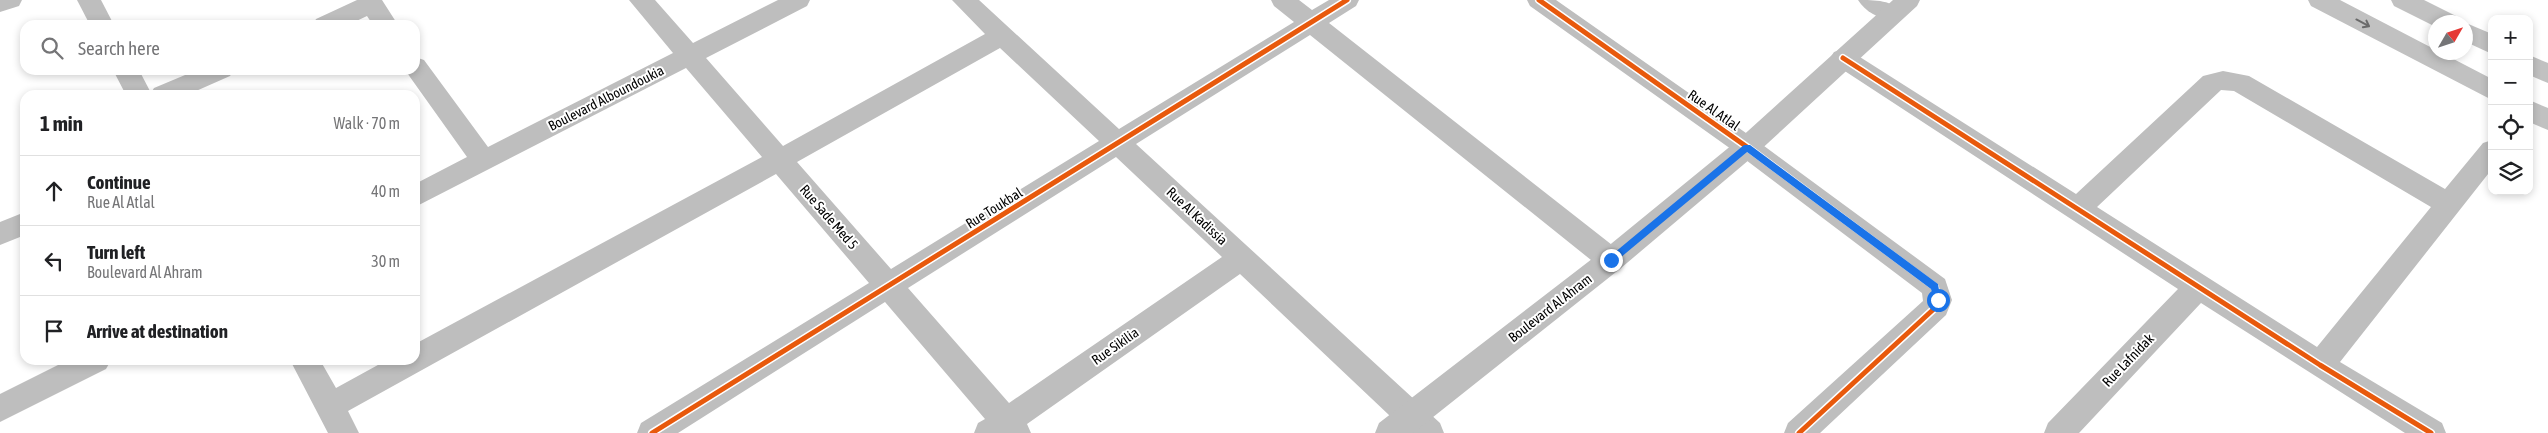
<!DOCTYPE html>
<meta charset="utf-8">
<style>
body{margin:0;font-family:"Asap Condensed",sans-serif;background:#f6f6f6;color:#202124}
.controls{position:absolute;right:15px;top:15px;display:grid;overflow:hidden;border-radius:10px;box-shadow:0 2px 8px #0003}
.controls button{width:45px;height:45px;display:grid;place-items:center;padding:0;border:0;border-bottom:1px solid #e0e0e0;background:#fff;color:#202124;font:25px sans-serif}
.compass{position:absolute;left:2428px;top:15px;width:45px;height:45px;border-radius:50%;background:#fff;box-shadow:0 2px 8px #0003;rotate:51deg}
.stop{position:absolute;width:15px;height:15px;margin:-11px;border:4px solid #1a73e8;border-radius:50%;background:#fff}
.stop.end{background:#1a73e8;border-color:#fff;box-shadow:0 1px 5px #0008}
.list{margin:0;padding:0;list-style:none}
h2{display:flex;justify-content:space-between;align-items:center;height:65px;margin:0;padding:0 20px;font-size:21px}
h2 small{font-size:16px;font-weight:400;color:#757577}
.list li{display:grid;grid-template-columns:32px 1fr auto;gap:15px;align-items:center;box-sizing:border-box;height:70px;padding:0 20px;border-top:1px solid #e0e0e0}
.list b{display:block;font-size:19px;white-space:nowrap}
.list p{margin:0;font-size:16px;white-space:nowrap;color:#757577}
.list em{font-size:16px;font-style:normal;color:#757577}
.icon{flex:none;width:28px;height:28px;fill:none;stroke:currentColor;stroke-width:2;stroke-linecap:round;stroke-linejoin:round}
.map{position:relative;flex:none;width:2548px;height:433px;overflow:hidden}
.search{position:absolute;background:#fff;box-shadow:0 2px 8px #0003;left:20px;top:20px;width:400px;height:55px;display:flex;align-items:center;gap:12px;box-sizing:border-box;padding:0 18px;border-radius:15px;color:#757577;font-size:19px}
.panel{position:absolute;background:#fff;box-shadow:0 2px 8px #0003;left:20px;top:90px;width:400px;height:275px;border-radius:15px}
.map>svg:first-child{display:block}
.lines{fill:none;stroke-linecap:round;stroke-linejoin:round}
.minor{fill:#bebebe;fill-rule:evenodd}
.tertiary{fill:#bebebe;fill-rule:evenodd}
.secondary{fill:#c1c1c1;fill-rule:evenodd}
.cycleway-casing{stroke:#fff;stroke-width:8}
.cycleway{stroke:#e8590c;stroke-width:5}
.oneway{stroke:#6a6a6a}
.route{fill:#1a73e8}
.labels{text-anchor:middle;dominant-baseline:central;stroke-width:4;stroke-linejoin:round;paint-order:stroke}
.street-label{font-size:14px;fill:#000;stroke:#fff}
</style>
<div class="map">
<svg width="2548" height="433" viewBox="0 0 2548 433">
<rect width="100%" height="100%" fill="#fff"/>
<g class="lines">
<g class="minor">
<path d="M 0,0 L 22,0 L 19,6 L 0,12 Z"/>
<path d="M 77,0 L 101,0 L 114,25 L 90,25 Z"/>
<path d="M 357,0 L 382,0 L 398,25 L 373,25 L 367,16 L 348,25 L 313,25 L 316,19 Z"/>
<path d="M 629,0 L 655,0 L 693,43 L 778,0 L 810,0 L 807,6 L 706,58 L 783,146 L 985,34 L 952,0 L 979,0 L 1119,129 L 1294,22 L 1274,6 L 1271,0 L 1299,0 L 1312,10 L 1329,0 L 1359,0 L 1356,6 L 1329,23 L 1621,252 L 1625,260 L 1621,268 L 1611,271 L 1601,268 L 1310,35 L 1136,144 L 1440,423 L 1444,433 L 1408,433 L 1240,274 L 1027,424 L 1031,433 L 974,433 L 978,423 L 985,419 L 885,302 L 678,433 L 637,433 L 641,423 L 869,283 L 776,174 L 348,411 L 359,433 L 328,433 L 290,360 L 320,360 L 336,388 L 387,360 L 415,360 L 415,344 L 762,157 L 686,68 L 415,207 L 415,184 L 467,157 L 405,70 L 415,70 L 415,57 L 424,60 L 488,147 L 673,53 ZM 1000,48 L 1099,141 L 891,269 L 797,162 ZM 1116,157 L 1222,257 L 1009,403 L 908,288 Z"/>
<path d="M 1527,0 L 1556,0 L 1756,140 L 1945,279 L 1952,300 L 1946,315 L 1820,433 L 1784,433 L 1788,423 L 1923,301 L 1922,293 L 1738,154 L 1530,6 Z"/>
<path d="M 1858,0 C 1875,0 1893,0 1903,13 L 1900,19 C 1885,23 1866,13 1858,0 Z"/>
<path d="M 1843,49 L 1852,52 L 2076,194 L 2203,76 L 2223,71 L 2249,76 L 2445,189 L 2483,143 L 2492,140 L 2492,169 L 2340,362 L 2442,423 L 2446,433 L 2405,433 L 2201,303 L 2079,433 L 2044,433 L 2048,423 L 2178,289 L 1834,64 L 1830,58 L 1834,52 ZM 2221,90 L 2234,91 L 2431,207 L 2317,347 L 2097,207 Z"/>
<path d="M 113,70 L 139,70 L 151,93 L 154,88 L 197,70 L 234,70 L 230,76 L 187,95 L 126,95 Z"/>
<path d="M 25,212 L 25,235 L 0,245 L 0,222 Z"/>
<path d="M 68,360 L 111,360 L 106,369 L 0,422 L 0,394 Z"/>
</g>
<path class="tertiary" d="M 1893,0 L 1920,0 L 1917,6 L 1756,154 L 1621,268 L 1413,433 L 1375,433 L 1379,423 L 1601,252 L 1738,140 Z"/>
<g class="secondary">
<path d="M 2308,0 L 2340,0 L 2436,50 L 2436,52 L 2440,52 L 2492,79 L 2492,100 L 2311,6 Z"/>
<path d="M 2391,0 L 2424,0 L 2456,16 L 2459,22 L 2436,22 L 2436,27 L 2394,6 Z"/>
<path d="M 2466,23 L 2492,34 L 2492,54 L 2466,42 Z"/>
<path d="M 2529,55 L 2548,63 L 2548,83 L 2529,75 Z"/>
<path d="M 2529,100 L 2548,108 L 2548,130 L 2529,122 Z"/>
</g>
<g class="cycleway-casing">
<g id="cycleway">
<path d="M 1539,0 L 1747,147 L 1935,287 L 1938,300 L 1936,307 L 1799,433"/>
<path d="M 1843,58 L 2320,365 L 2431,433"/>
<path d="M 652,433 L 1347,0"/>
</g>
</g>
<use href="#cycleway" class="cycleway"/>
</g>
<defs><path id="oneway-shaft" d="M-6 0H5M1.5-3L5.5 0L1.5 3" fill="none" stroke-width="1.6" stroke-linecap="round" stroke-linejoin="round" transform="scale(1.25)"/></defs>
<use class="oneway" href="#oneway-shaft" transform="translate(2363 23) rotate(28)"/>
<path class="route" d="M 1744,145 L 1750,145 L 1938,284 L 1941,302 L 1935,302 L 1931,289 L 1747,152 L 1614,263 L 1608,263 L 1608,258 Z"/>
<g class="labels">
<g class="street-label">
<text transform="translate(606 98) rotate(-27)">Boulevard Alboundoukia</text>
<text transform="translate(1714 110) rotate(35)">Rue Al Atlal</text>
<text transform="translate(994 208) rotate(-32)">Rue Toukbal</text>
<text transform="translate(1197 216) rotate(43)">Rue Al Kadissia</text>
<text transform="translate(829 217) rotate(49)">Rue Sade Med 5</text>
<text transform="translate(1550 308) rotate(-38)">Boulevard Al Ahram</text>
<text transform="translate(1115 346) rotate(-35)">Rue Sikilia</text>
<text transform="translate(2128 360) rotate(-46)">Rue Lafnidak</text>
</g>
</g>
</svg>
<div class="controls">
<button>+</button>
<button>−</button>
<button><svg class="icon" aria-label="locate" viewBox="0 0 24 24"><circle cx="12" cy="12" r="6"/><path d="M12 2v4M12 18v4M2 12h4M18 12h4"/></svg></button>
<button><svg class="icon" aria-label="layers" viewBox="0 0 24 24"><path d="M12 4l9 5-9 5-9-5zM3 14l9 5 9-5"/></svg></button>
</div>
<svg class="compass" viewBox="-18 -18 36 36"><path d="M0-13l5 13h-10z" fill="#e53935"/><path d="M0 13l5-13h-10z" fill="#757577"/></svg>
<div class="stop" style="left:1938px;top:300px"></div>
<div class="stop end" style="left:1611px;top:260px"></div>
<div class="search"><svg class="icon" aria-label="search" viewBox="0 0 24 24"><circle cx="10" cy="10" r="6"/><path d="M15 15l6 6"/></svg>Search here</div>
<section class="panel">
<h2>1 min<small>Walk · 70 m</small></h2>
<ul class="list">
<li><svg class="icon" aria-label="ahead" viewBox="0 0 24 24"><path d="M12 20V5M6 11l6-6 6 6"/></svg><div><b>Continue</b><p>Rue Al Atlal</p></div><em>40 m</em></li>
<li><svg class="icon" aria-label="left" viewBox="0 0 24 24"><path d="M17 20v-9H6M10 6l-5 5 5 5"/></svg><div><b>Turn left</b><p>Boulevard Al Ahram</p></div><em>30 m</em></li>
<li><svg class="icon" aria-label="arrive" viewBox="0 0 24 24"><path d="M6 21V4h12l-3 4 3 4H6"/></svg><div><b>Arrive at destination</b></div></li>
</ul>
</section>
</div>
